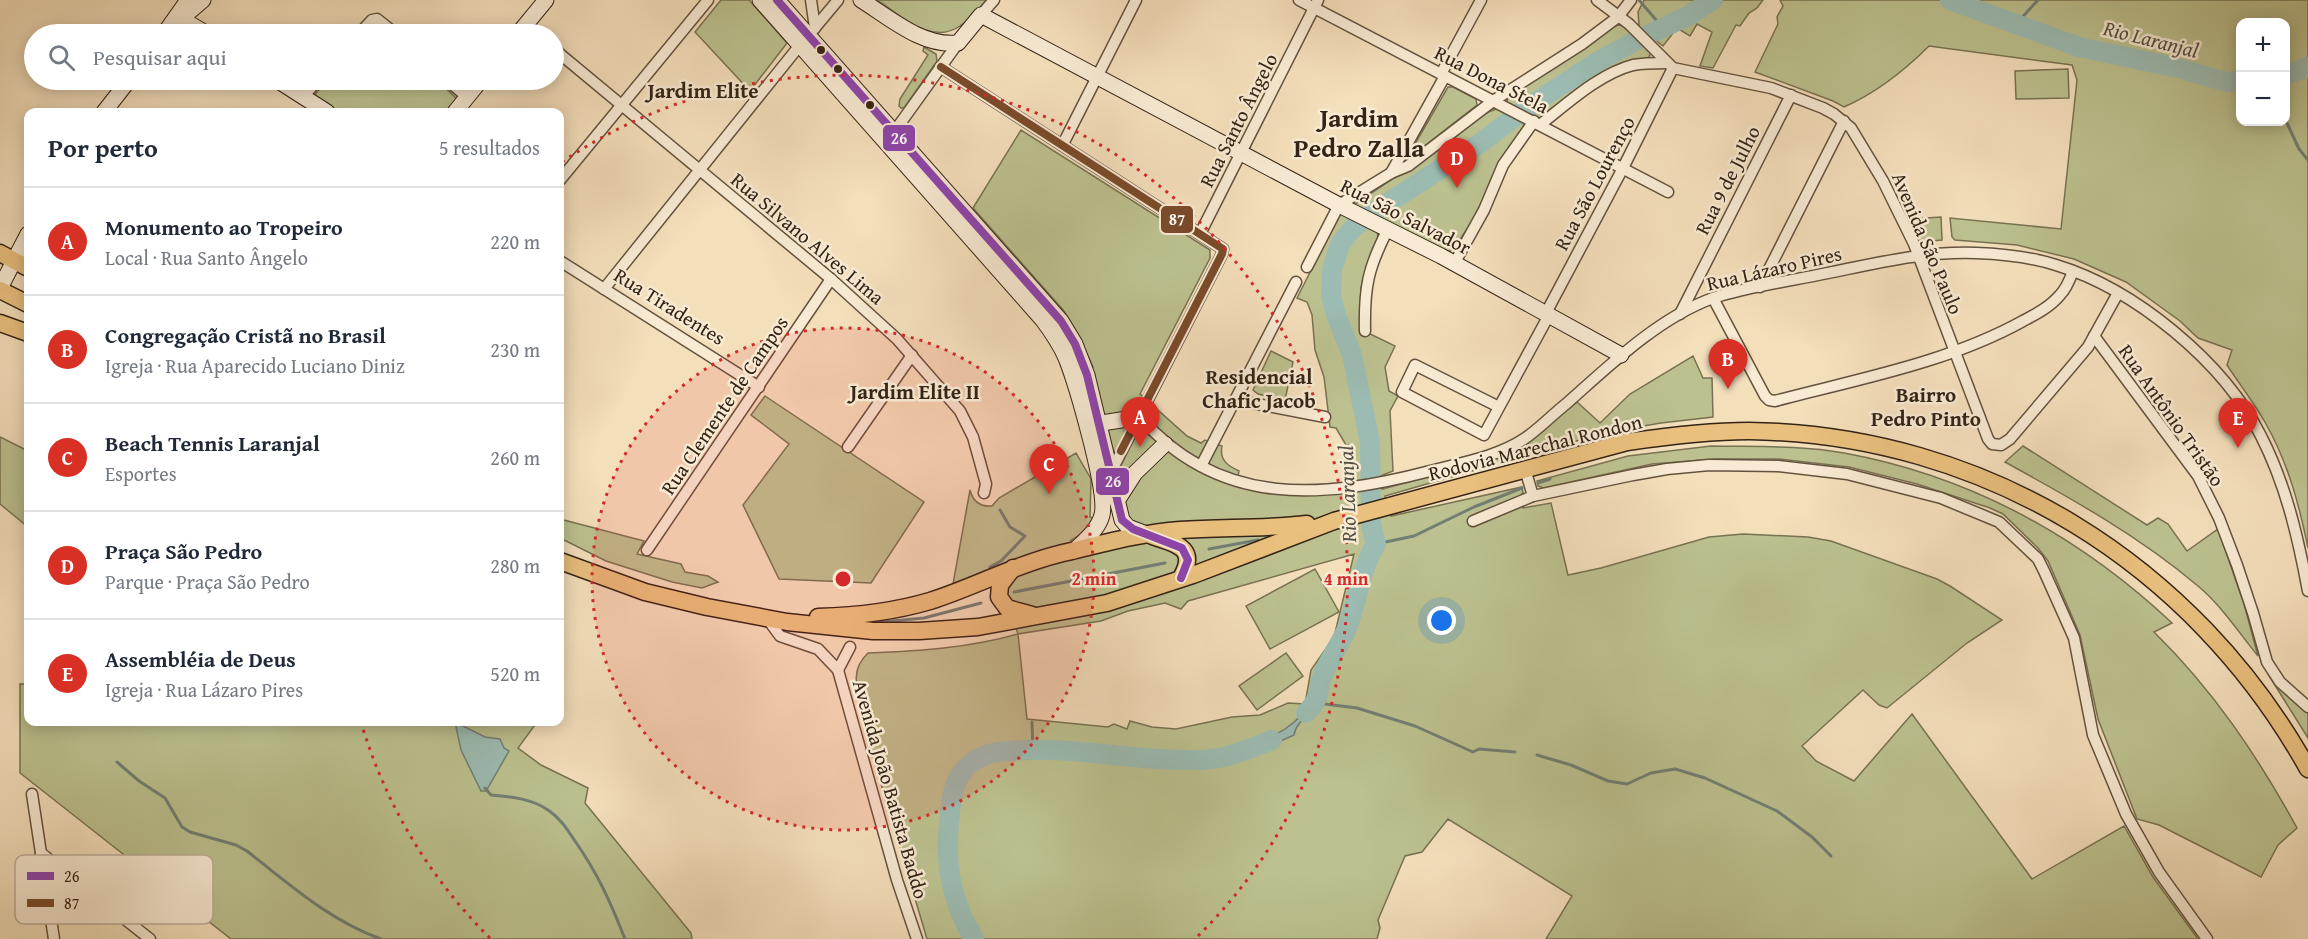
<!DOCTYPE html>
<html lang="pt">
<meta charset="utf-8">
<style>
body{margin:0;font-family:"Gentium Book Plus",serif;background:#f2f2f3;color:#1f2937}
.controls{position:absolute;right:18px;top:18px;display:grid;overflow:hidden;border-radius:12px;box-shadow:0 3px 15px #0003}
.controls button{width:54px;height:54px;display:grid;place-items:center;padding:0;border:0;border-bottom:2px solid #e0e1e3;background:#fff;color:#1f2937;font:30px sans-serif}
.you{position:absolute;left:1442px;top:621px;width:21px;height:21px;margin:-15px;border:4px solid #fff;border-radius:50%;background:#1a73e8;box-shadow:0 0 0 9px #1a73e833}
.badge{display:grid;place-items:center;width:39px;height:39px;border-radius:50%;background:#d93025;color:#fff;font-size:20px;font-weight:700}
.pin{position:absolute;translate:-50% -50px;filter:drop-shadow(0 2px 3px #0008)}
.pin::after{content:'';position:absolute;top:32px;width:21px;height:18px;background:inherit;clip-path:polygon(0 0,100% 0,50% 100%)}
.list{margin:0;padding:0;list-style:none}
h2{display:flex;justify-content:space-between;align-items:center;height:78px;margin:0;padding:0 24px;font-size:26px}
h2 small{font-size:20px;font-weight:400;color:#747a83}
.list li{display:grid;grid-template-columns:39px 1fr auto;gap:18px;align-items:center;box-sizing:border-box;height:108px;padding:0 24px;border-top:2px solid #e0e1e3}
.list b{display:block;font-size:22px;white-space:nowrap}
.list p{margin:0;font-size:20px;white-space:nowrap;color:#747a83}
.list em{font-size:20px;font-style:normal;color:#747a83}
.icon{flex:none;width:33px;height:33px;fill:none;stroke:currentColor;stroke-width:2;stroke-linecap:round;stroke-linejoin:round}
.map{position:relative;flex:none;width:2308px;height:939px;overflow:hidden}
.search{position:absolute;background:#fff;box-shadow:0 3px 15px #0003;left:24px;top:24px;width:540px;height:66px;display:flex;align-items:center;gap:15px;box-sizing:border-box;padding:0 21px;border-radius:33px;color:#747a83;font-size:22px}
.panel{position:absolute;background:#fff;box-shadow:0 3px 15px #0003;left:24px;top:108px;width:540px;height:618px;border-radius:12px}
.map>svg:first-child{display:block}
.green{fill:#bcc18f;stroke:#787252;stroke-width:1.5;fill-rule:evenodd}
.water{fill:#9cbcb3;stroke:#727f74;stroke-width:1.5}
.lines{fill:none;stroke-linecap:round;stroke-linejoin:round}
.stream{stroke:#727f74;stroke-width:3}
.river{stroke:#9cbcb3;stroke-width:20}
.street-casing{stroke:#64523f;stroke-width:13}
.secondary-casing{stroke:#342316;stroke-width:17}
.primary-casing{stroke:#342316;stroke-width:19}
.street{stroke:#f8ead3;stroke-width:10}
.secondary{stroke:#f8ead3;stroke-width:15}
.primary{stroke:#eac07e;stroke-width:16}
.bus-1-casing{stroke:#f8ead3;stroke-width:12}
.bus-2-casing{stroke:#f8ead3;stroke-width:12}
.bus-1{stroke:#8e44ad;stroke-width:8}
.bus-2{stroke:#7a4b2a;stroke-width:8}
.ring{fill:none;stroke:#d62828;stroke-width:3;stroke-dasharray:3 6}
.bus-dot{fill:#342316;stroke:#f8ead3;stroke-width:2}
.labels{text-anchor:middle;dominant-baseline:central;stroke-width:5;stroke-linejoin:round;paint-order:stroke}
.street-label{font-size:20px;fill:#342316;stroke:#f8ead3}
.water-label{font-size:21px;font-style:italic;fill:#535145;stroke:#f8ead3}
.neighbourhood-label{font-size:21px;font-weight:bold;fill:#342316;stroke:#f8ead3}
.district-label{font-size:26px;font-weight:bold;fill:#342316;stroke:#f8ead3}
.key{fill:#f8ead3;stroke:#bdae9a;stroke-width:1.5}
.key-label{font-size:16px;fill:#342316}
.centre{fill:#d62828;stroke:#f8ead3;stroke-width:3}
.ring-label{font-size:18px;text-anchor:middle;font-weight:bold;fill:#d62828;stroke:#f8ead3;stroke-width:5;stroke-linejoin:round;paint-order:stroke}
.line-badge{stroke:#f8ead3;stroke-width:2}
.badge-label{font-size:16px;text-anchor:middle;font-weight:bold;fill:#fff}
</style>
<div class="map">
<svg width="2308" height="939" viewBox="0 0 2308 939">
<rect width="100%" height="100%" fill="#f4dfbb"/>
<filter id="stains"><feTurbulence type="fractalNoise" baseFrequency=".00333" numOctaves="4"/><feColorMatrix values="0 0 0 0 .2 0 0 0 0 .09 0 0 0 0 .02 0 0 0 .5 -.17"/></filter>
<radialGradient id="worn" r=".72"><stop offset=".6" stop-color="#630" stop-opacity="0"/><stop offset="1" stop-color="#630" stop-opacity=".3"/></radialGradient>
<g class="green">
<path d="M 721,0 L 749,0 L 787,43 L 750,91 L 695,32 Z"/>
<path d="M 877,0 L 987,0 C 978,9 970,20 960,26 C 931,46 901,15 877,0 Z"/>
<path d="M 1644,0 L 1763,0 L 1757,8 L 1749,13 L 1740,26 L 1736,25 L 1713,68 L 1700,66 L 1712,32 L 1697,24 L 1690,36 L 1677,28 L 1663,46 L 1653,38 L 1645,44 L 1651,52 L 1648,59 L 1634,61 L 1543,118 L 1523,121 L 1524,127 L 1481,208 L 1453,250 L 1447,252 L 1377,231 L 1378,237 L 1361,288 L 1360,329 L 1395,346 L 1385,367 L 1389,391 L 1398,396 L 1390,411 L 1393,471 L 1378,477 L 1382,489 L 1479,463 L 1531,439 L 1577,402 L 1600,423 L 1630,394 L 1693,356 L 1703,378 L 1712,378 L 1713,417 L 1661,423 L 1608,432 L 1385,496 L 1391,516 L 1522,487 L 1523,493 L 1519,497 L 1523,508 L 1551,503 L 1568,575 L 1601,568 L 1709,537 L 1743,534 L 1808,537 L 1831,541 L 1937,579 L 1950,586 L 2002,620 L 1967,643 L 1887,708 L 1879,705 L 1863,690 L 1802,746 L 1816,761 L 1854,781 L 1912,714 L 2032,879 L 2124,826 L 2153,877 L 2198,939 L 1546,939 L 1572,896 L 1448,819 L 1422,852 L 1405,856 L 1378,920 L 1380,928 L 1377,939 L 927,939 L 872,753 C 871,744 872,733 870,724 C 863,698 844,676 868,653 C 919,651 969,648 1018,634 L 996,567 L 953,584 L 970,490 C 973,502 980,507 992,506 L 999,498 L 1076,453 L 1091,479 L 1090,517 L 1095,519 L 1082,534 L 1071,540 L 1086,545 L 1133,535 L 1090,368 L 1093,367 L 1078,334 L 1064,311 L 973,208 L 1021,130 L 1210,250 L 1210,258 L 1140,394 L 1187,436 L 1201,443 L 1205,440 L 1222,446 C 1219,460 1228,466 1239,471 L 1236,486 L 1286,494 L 1351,493 L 1353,445 L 1346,445 L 1336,428 L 1330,427 L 1324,377 L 1315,350 L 1312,315 L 1307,302 L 1297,298 L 1339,215 L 1394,178 L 1411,170 L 1486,113 L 1496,109 L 1503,110 L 1509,96 L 1612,26 L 1621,25 L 1632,32 L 1639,25 L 1638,12 ZM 1354,554 L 1334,637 L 1311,670 L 1305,704 L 1288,703 L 1260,715 L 1232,717 L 1176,729 L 1152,727 L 1130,721 L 1127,729 L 1114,724 L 1108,727 L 1027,719 L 1018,634 L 1101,621 L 1128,611 L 1165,603 L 1181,609 L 1188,601 Z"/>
<path d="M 1780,0 L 2308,0 L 2308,548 C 2299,504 2288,463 2266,424 C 2255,404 2240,385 2227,365 L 2232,350 L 2198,338 L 2180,321 L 2126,282 L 2074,259 L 2017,245 L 1955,240 L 1952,237 L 1950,218 L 2061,229 L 2077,80 L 2072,65 L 1929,46 C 1905,70 1876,93 1844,107 L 1833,101 L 1755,72 L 1778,24 L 1777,17 L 1783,6 ZM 2240,22 L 2286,22 L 2286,122 L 2240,122 Z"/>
<path d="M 924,47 L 936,54 L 937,61 L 904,108 L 901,108 L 899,106 L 900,99 L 928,55 L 923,51 Z"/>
<path d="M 2068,69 L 2069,98 L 2016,99 L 2015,71 Z"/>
<path d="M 328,80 L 437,80 L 457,99 L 447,112 L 338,112 L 315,97 L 316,93 Z"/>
<path d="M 1448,87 L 1453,87 L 1476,99 L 1477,105 L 1405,161 Z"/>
<path d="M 1941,217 L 1942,240 L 1920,242 L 1910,219 Z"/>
<path d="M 1271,351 L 1293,362 L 1285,400 L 1258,394 L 1253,390 Z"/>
<path d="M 765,396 L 924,502 L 871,583 L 779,579 L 743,505 L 789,444 L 751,415 Z"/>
<path d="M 0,437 L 28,451 L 28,527 L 0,504 Z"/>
<path d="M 1711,446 C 1755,447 1801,445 1844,453 C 1970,476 2079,536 2172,623 L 2154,632 C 2213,690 2257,755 2297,828 L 2278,845 L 2261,877 L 2159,825 L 2137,819 L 2098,719 L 2080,635 L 2048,561 L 2038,548 L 2003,514 L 1990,508 L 1917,484 L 1849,467 L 1779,459 L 1716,459 L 1652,464 L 1543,488 L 1538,486 L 1537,481 L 1628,456 Z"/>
<path d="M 2023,446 L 2147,525 L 2158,518 L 2168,524 L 2187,551 L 2218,529 L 2244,604 L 2258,656 C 2239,633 2221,605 2198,586 C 2139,536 2072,499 2005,462 Z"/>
<path d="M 560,519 L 644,541 L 637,554 L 681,564 L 685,572 L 708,576 L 718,582 L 702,588 L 672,582 L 606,561 L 560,538 Z"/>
<path d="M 1315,569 L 1339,612 L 1270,649 L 1246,606 Z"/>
<path d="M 1286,653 L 1303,676 L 1257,710 L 1239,686 Z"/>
<path d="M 2268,674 L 2308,712 L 2308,738 Z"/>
<path d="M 20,684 L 28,684 L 28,722 L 537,722 L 518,748 L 541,765 L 588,788 L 585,803 L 691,933 L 692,939 L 231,939 L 20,773 Z"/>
</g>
<g class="water">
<path d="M 1358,583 L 1357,603 L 1340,654 L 1328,653 L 1342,628 Z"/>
<path d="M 1320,691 L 1322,699 C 1315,712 1296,720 1294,735 L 1274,744 L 1248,749 C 1257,738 1273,737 1285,729 C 1299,720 1311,705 1320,691 Z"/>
<path d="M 455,722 L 485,737 L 500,739 L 504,748 L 509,751 L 486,791 L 481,791 L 461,750 Z"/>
</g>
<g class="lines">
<g class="stream">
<path d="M 1639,0 L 1663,28"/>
<path d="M 2016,24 L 2038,0"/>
<path d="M 2286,121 L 2299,149 L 2308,160"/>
<path d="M 1538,483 L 1550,479"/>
<path d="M 1376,544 L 1414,536 L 1474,507 L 1522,488"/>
<path d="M 1209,549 L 1258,540"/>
<path d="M 990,567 L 1001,561 L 1025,536 L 1010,527 L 1000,510"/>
<path d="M 1014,592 L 1165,563"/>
<path d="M 871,623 L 924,618 L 981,603"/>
<path d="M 1317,703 L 1357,708 L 1415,726 L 1473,752 L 1479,749 L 1515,752"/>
<path d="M 1032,722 L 1033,750"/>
<path d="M 1537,755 L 1571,765 L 1608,781 L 1627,784 L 1651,773 L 1675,769 L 1705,778 L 1777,811 L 1812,837 L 1831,856"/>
<path d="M 117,762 L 139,781 L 165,798 L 182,827 L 190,832 L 236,845 L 247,851 C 289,884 330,921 381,939"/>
<path d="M 485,788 L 491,795 C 510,797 531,798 548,810 C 560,818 567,829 575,841 C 598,874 610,901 625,939"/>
</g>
<g class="river">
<path d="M 1950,0 L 2079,47 L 2178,68 L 2226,82 L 2240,81"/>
<path d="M 2286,75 L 2308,67"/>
<path d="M 1306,713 C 1324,695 1316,687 1326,668 C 1332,655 1340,644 1346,631 C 1358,602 1359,571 1376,544 L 1371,524 L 1370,442 L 1352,355 L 1336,315 L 1331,295 L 1332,270 L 1340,244 L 1354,227 L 1380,208 L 1479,144 L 1531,105 L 1595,63 L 1639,39 L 1688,16 L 1713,0"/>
<path d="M 974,939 C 951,901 945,866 949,822 C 951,805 952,784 963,771 C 969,764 978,758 986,755 C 998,750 1013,751 1026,750 C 1084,748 1141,762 1198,760 C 1225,760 1248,749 1272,740"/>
</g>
<g class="street-casing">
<g id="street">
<path d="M 811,0 L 815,28"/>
<path d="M 1299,0 L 1668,192"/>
<path d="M 1597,0 L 1629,24 L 1673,68 L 1771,88 L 1823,108 L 1834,114 L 1851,128 L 1883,181 L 1914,244 L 1988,439 L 1992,444 L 2001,445 L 2010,439 L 2088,347 L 2118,293"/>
<path d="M 981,15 L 994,0"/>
<path d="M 525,25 L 537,34"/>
<path d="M 359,34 L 372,20 L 377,19 L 396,34"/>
<path d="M 808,36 L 838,0"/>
<path d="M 554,49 L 831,279 L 897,339 L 960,411 L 973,437 L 986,484 L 984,493"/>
<path d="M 941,67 L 1223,249 L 1222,254 L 1111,472"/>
<path d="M 1441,74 L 1481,0"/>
<path d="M 447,80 L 467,97"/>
<path d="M 303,97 L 318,80"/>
<path d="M 1541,124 C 1568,103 1599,74 1633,65 C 1644,63 1655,63 1666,63"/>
<path d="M 894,132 L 958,43"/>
<path d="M 1063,144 L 1136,0"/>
<path d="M 1391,173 L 1445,76"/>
<path d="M 560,180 L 708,0"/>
<path d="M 1201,232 L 1318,0"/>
<path d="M 560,261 L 759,387"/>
<path d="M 1454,264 L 1484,210 L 1503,165 L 1534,121"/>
<path d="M 1307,267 L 1339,205 L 1391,173 L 1408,166 L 1493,101 L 1582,44 L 1618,17 L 1631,0"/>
<path d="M 1760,287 L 1844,121"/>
<path d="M 604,289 L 800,45"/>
<path d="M 1713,298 L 1765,396 L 1769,400 L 1775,401 C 1858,379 1947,363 2023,321 C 2036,314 2050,307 2060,295 C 2067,288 2070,279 2073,271"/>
<path d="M 1546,313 L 1623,168 L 1673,68"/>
<path d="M 1680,314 L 1791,95"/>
<path d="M 1365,331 C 1364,287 1368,268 1388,229"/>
<path d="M 2094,336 L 2198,476 L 2219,518 L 2237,565 L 2253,613 L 2267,662 L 2280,682 L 2308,707"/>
<path d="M 1236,400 L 1325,417"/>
<path d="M 1499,407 L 1415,365 L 1402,392 L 1484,435 L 1549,315"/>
<path d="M 1140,417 C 1219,508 1323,499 1430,471 C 1460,463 1497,457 1524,439 C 1539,429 1552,415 1566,404 C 1609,366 1658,318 1713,298 C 1750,286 1790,281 1828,273 C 1877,263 1926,251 1976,253 C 2003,254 2031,257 2056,265 C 2135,289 2224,362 2261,436 C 2286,485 2298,537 2308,591"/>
<path d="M 848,447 L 912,355"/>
<path d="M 1201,466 L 1296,282"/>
<path d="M 1525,469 L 1533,496"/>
<path d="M 1473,521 L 1533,496 L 1633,475 L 1667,469 L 1709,465 L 1778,466 L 1847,474 L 1941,498 L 1999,522 L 2038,559 L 2044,571 L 2074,638 L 2093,735 L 2126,814 L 2159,872 L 2207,939"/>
<path d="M 647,550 L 831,279"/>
<path d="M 766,617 L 780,636 L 818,649 L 838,670 L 897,880 L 917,939"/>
<path d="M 838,670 L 850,647"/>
<path d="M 32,794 L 54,939"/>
<path d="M 41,853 L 150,939"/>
</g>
</g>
<g class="secondary-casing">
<g id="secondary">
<path d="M 760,0 L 1042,319 C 1051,331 1060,344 1066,358 C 1076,383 1108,492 1102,515 C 1098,530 1085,540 1074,551"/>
<path d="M 777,0 L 1061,321 L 1075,344 L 1087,375 L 1122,520 L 1128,527 L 1149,535"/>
<path d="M 861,0 C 890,18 922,47 958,43 L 981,15 L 1339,205 L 1441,256 L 1621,355"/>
<path d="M 177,16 L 207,34"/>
<path d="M 183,17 L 203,0"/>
<path d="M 164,34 L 188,0"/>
<path d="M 518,34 L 546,0"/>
<path d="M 277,80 L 327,112"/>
<path d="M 104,112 L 129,80"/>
<path d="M 455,112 L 481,80"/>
<path d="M 0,288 L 28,234"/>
<path d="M 1089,425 L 1140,417"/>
<path d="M 1117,501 L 1135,473 L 1165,444"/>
</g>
</g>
<g class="primary-casing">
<g id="primary">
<path d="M 0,253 L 28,268"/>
<path d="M 0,290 L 28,304"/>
<path d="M 0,323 L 28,333"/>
<path d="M 1152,536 C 1177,544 1198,548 1181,578"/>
<path d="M 560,561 L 645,592 L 707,607 L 787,622 L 873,631 L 919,631 L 978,627 L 1107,603 L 1193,575 L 1334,521 L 1627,442 C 1668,436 1708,431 1749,431 C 1985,434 2194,564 2308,769"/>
<path d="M 1013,568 L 1000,585 L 999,597 L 1007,608 L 1032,615"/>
<path d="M 818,617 C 856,616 893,612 930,601 C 974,587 1014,565 1059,554 C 1098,545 1139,533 1180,530 C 1222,527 1265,529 1307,524"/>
</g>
</g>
<use href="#street" class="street"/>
<use href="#secondary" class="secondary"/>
<use href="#primary" class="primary"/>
<g class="bus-1-casing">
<path id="bus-1" d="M 777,0 L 1061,321 L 1075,344 L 1087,375 L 1122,520 L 1133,529 L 1182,548 L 1188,560 L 1181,578"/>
</g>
<g class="bus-2-casing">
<path id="bus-2" d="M 941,67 L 1223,249 L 1222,254 L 1121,451"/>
</g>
<use href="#bus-1" class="bus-1"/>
<use href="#bus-2" class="bus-2"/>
</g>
<circle cx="843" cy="579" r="251" fill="#d62828" fill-opacity=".12"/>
<g class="ring">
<circle cx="843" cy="579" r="251"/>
<path d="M490 938A503 503 0 0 1 361 722M562 162A503 503 0 0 1 1196 938"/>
</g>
<g class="bus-dot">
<circle cx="821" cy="50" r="5"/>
<circle cx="838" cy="69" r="5"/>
<circle cx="870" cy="105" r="5"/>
</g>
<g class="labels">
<g class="street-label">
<text transform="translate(1492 79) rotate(27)">Rua Dona Stela</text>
<text transform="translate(1238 120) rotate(-63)">Rua Santo Ângelo</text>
<text transform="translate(1727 180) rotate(-63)">Rua 9 de Julho</text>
<text transform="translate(1594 183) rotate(-62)">Rua São Lourenço</text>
<text transform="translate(1406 216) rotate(27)">Rua São Salvador</text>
<text transform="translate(808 238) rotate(40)">Rua Silvano Alves Lima</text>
<text transform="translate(1928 243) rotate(67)">Avenida São Paulo</text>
<text transform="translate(1774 268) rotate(-13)">Rua Lázaro Pires</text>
<text transform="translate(670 306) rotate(32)">Rua Tiradentes</text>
<text transform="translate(724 405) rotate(-56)">Rua Clemente de Campos</text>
<text transform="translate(2172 415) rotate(55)">Rua Antônio Tristão</text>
<text transform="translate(1535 447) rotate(-14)">Rodovia Marechal Rondon</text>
<text transform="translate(891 789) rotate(74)">Avenida João Batista Baddo</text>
</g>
<g class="water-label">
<text transform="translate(2151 39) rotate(14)">Rio Laranjal</text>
<text transform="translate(1347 494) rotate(-92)">Rio Laranjal</text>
</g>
<g class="neighbourhood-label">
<text x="703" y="90">Jardim Elite</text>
<text x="1259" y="376">Residencial<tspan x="1259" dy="24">Chafic Jacob</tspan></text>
<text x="915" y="391">Jardim Elite II</text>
<text x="1926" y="394">Bairro<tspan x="1926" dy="24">Pedro Pinto</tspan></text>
</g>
<g class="district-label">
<text x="1359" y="117">Jardim<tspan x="1359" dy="30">Pedro Zalla</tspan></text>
</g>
</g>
<rect x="15" y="855" width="198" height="69" rx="9" class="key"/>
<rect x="27" y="872" width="27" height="8" fill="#8e44ad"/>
<rect x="27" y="899" width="27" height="8" fill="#7a4b2a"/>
<g class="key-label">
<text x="64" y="882">26</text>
<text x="64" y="909">87</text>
</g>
<circle cx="843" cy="579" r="9" class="centre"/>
<g class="ring-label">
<text x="1094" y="585">2 min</text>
<text x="1346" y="585">4 min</text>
</g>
<g class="line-badge">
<rect x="882" y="124" width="34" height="28" rx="6" fill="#8e44ad"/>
<rect x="1160" y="205" width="34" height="29" rx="6" fill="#7a4b2a"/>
<rect x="1095" y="467" width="35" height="29" rx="6" fill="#8e44ad"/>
</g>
<g class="badge-label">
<text x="899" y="144">26</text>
<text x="1177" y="225">87</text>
<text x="1113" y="487">26</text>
</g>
<rect width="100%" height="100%" filter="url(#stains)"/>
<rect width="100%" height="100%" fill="url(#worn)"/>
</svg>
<div class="controls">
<button>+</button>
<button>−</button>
</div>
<div class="you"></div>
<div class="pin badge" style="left:1140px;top:447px">A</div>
<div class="pin badge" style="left:1728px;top:389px">B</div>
<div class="pin badge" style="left:1049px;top:494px">C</div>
<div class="pin badge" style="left:1457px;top:188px">D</div>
<div class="pin badge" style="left:2238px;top:448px">E</div>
<div class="search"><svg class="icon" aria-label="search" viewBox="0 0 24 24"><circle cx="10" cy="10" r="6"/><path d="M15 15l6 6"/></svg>Pesquisar aqui</div>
<section class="panel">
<h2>Por perto<small>5 resultados</small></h2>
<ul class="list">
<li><span class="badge">A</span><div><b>Monumento ao Tropeiro</b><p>Local · Rua Santo Ângelo</p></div><em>220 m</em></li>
<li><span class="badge">B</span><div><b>Congregação Cristã no Brasil</b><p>Igreja · Rua Aparecido Luciano Diniz</p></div><em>230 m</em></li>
<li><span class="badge">C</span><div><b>Beach Tennis Laranjal</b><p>Esportes</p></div><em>260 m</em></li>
<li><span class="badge">D</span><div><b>Praça São Pedro</b><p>Parque · Praça São Pedro</p></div><em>280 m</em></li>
<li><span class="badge">E</span><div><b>Assembléia de Deus</b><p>Igreja · Rua Lázaro Pires</p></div><em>520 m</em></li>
</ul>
</section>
</div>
